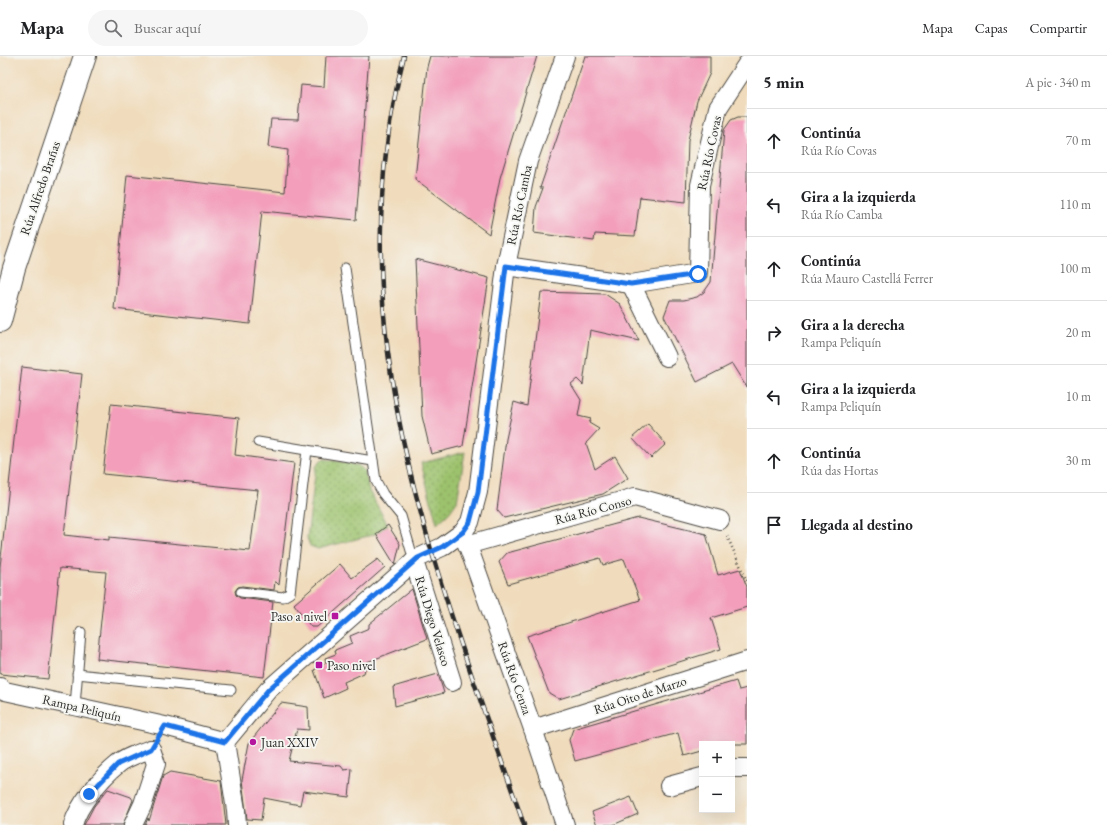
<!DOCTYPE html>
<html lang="es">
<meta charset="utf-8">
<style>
body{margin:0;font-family:"EB Garamond",serif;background:#f6f6f6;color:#202124}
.controls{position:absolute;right:12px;bottom:12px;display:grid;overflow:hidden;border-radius:0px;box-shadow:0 4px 16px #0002}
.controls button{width:36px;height:36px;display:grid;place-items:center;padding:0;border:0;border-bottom:1px solid #e0e0e0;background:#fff;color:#202124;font:20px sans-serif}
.stop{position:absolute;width:12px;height:12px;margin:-9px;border:3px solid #1a73e8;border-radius:50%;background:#fff}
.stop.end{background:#1a73e8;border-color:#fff;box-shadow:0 1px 4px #0008}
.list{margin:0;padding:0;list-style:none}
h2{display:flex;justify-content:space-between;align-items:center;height:52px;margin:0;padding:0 16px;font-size:17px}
h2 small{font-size:13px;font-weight:400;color:#757577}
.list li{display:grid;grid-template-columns:26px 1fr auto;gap:12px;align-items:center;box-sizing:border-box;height:64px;padding:0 16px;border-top:1px solid #e0e0e0}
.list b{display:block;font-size:15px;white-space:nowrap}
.list p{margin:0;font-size:13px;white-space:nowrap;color:#757577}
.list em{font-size:13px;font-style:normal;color:#757577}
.icon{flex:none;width:22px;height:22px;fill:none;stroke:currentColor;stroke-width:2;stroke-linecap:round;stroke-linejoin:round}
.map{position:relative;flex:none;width:747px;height:769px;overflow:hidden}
header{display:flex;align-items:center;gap:24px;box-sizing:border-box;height:56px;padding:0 20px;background:#fff;border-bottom:1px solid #e0e0e0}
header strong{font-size:19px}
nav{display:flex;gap:22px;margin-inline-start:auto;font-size:14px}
.search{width:280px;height:36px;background:#f6f6f6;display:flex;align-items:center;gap:10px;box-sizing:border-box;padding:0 14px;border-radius:22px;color:#757577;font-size:15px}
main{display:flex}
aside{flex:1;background:#fff}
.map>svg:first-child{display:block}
.grass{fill:url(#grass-dots);stroke:#64764c}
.building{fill:#f39fbb}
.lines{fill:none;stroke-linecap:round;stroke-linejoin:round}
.service-casing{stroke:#494641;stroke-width:11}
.minor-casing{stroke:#494641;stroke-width:20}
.tertiary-casing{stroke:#494641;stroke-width:24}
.path{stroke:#494641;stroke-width:2.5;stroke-dasharray:1 3;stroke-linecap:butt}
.service{stroke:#fff;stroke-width:9}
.minor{stroke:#fff;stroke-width:18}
.tertiary{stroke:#fff;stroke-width:22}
.rail-casing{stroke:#2b2b2b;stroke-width:4.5}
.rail{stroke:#f6f6f2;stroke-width:3;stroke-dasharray:9;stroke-linecap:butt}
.route{stroke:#1a73e8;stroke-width:5}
.poi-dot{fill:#b5179e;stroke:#f6f6f2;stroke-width:1.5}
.labels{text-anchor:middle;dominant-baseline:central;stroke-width:3.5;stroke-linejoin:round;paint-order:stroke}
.street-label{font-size:13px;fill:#2b2b2b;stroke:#f6f6f2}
.poi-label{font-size:13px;fill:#2b2b2b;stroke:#f6f6f2;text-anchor:start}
</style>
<header>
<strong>Mapa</strong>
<div class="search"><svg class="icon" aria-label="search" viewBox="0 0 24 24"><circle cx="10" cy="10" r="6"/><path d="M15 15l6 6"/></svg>Buscar aquí</div>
<nav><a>Mapa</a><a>Capas</a><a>Compartir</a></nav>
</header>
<main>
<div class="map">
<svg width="747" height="769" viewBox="0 0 747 769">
<defs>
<pattern id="grass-dots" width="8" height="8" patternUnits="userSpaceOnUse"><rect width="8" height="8" fill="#9dc26d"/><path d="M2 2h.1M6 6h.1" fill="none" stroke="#809e5a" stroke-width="1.8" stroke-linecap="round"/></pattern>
</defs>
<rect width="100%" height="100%" fill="#f6f6f2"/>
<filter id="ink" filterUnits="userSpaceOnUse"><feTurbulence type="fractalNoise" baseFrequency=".025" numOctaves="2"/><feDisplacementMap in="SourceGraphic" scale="8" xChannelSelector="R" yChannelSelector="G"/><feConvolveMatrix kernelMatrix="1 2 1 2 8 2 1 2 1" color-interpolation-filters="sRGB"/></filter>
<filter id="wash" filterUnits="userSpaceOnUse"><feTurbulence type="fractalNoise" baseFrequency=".012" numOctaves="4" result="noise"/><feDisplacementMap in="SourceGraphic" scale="16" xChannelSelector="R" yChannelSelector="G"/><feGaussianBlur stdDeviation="0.9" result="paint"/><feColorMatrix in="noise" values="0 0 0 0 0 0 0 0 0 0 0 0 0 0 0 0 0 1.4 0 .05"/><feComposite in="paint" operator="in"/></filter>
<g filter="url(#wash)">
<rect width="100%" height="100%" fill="#f0dcbc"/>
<g class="grass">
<path d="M 465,396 L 457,446 L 449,457 L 437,468 L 421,407 Z"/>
<path d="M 325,403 L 358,409 L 365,415 L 369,435 L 388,469 L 376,478 L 318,493 L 310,490 L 307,482 L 316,411 L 321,404 Z"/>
</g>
<g id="blocks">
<g class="building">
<path d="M 326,0 L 369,0 L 356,164 L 262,155 L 250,268 L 114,253 L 127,119 L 285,136 L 288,94 L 268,91 L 271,63 L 298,64 L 301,29 L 324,31 Z"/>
<path d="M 430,0 L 537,0 L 500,122 L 489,178 L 415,123 L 427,11 Z"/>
<path d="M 585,0 L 710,0 L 710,17 L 697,45 L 688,84 L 686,146 L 640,141 L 635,180 L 595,178 L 594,185 L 534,177 L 536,151 L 543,132 L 540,132 Z"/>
<path d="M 738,61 L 747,61 L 747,332 L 732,308 L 697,326 L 664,260 L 670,244 L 684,244 L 697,241 L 704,236 L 711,226 L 724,74 L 731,64 Z"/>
<path d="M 415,203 L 489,222 L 463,390 L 431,398 L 422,360 Z"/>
<path d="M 541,236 L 605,238 L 620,248 L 639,285 L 590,274 L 583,329 L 577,323 L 571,328 L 581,344 L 578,360 L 591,363 L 589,367 L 599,373 L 586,387 L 595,413 L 615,400 L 628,422 L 603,438 L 504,462 L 497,454 L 506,383 L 514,346 L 527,350 Z"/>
<path d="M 22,311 L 82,318 L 64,479 L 109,484 L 109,481 L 250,495 L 258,434 L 103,418 L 111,348 L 239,362 L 235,399 L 294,407 L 279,529 L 275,525 L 274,534 L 242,530 L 238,531 L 235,535 L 236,539 L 240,542 L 273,546 L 264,621 L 97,603 L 106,516 L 60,512 L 48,623 L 0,618 L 0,511 Z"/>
<path d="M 648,368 L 666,388 L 651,402 L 632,382 Z"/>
<path d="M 638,462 L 706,478 L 718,519 L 740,513 L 747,531 L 747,551 L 711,562 L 721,593 L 559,643 L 549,637 L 527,580 L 640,544 L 624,503 L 603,509 L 600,502 L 508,528 L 499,506 L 507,497 Z"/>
<path d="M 388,469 L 400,488 L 395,509 L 376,478 Z"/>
<path d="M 378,503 L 385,511 L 317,571 L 311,571 L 294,548 L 340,508 L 352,522 Z"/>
<path d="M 412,533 L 427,583 L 367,606 L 364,617 L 344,626 L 346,632 L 324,642 L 314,614 L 326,607 L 325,602 L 336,598 L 335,594 L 352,587 L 350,580 L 369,572 L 369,568 Z"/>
<path d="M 438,618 L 444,637 L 395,650 L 393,631 Z"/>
<path d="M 736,625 L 739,634 L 747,632 L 747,688 L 702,688 L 702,695 L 684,700 L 678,677 L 575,705 L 569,684 L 573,673 Z"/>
<path d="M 281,647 L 308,651 L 309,674 L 297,673 L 289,705 L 341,710 L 344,714 L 352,713 L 349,741 L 303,735 L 300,749 L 264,742 L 261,764 L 247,763 L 242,724 L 249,687 Z"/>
<path d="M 170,716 L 221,725 L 226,769 L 145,769 L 148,762 L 149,765 L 163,720 Z"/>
<path d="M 108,733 L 131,741 L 133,744 L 123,769 L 84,769 L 94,750 Z"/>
<path d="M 631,741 L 638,758 L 613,769 L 597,769 L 592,756 Z"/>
</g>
</g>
</g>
<g filter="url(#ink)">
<use href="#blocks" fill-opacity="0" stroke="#494641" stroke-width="1"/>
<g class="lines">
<g class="service-casing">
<g id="service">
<path d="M 345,212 L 376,425 L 383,438 L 401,460 L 414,505"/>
<path d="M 258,386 L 373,405"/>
<path d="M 241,536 L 283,541 L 290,537 L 307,394"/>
<path d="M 77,618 L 231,634"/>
<path d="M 75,650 L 81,576"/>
</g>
</g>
<g class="minor-casing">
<g id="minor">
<path d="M 506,210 L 631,228 L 698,217 L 700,129 L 718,52 L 747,8"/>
<path d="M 631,228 L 667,301"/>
<path d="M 463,476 L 533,673 L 565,769"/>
<path d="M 467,489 L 635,441 L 720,464"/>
<path d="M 414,505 L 452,626"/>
<path d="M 0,631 L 5,635 L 165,670 L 225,686"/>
<path d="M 533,673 L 747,605"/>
<path d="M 225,686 L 268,634 L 360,553 L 418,502 L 442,491 L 463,476 L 470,466 L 478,436 L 506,210 L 528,105 L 565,0"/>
<path d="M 225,686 L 236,754 L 237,769"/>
<path d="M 732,712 L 747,712"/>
<path d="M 669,730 L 702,721"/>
<path d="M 73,769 C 78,749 101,722 117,709 C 126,701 140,697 151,693"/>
<path d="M 133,769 L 143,748 L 156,708 L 151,693"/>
</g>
</g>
<g class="tertiary-casing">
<path id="tertiary" d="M 0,265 L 14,212 L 85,0"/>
</g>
<path class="path" d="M 727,480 L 747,525"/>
<use href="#service" class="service"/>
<use href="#minor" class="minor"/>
<use href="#tertiary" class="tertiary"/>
<g class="rail-casing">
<path id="rail" d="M 404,0 C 334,274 436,515 524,769"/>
</g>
<use href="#rail" class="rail"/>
</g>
</g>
<g class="lines" filter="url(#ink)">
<path class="route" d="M 89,738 L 118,708 L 151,693 L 165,670 L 225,686 L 268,634 L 360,553 L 418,502 L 442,491 L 463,476 L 470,466 L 478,436 L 506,210 L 631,228 L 698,218"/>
</g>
<g class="poi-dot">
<rect x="331" y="556" width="8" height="8" rx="2"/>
<rect x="315" y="605" width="8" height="8" rx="2"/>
<circle cx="253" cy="686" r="4"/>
</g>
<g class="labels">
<g class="street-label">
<text transform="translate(709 97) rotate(-78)">Rúa Río Covas</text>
<text transform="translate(40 132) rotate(-71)">Rúa Alfredo Brañas</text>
<text transform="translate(519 149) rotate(-78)">Rúa Río Camba</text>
<text transform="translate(593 454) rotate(-15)">Rúa Río Conso</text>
<text transform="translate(433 565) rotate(73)">Rúa Diego Velasco</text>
<text transform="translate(515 622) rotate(70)">Rúa Río Cenza</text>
<text transform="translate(640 639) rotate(-18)">Rúa Oito de Marzo</text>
<text transform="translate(82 652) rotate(13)">Rampa Peliquín</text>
</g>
<g class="poi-label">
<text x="327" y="560" text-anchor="end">Paso a nivel</text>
<text x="327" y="609">Paso nivel</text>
<text x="261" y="686">Juan XXIV</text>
</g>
</g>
</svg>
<div class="controls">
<button>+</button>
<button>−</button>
</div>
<div class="stop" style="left:698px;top:218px"></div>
<div class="stop end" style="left:89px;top:738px"></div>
</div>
<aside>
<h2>5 min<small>A pie · 340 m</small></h2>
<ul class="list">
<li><svg class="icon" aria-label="ahead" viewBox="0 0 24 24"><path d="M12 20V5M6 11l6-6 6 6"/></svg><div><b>Continúa</b><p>Rúa Río Covas</p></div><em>70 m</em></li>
<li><svg class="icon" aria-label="left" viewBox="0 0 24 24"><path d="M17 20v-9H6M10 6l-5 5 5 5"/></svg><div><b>Gira a la izquierda</b><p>Rúa Río Camba</p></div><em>110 m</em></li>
<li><svg class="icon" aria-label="ahead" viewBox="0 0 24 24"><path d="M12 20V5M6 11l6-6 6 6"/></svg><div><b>Continúa</b><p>Rúa Mauro Castellá Ferrer</p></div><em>100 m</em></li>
<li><svg class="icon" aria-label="right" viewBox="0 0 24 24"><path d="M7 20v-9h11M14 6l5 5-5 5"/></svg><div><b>Gira a la derecha</b><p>Rampa Peliquín</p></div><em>20 m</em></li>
<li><svg class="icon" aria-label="left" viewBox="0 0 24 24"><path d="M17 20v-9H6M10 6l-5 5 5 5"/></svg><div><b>Gira a la izquierda</b><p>Rampa Peliquín</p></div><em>10 m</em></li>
<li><svg class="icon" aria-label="ahead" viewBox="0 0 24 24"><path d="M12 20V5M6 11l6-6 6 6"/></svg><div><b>Continúa</b><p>Rúa das Hortas</p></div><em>30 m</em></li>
<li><svg class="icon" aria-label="arrive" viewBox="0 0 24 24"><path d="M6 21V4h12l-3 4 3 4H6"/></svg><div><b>Llegada al destino</b></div></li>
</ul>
</aside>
</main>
